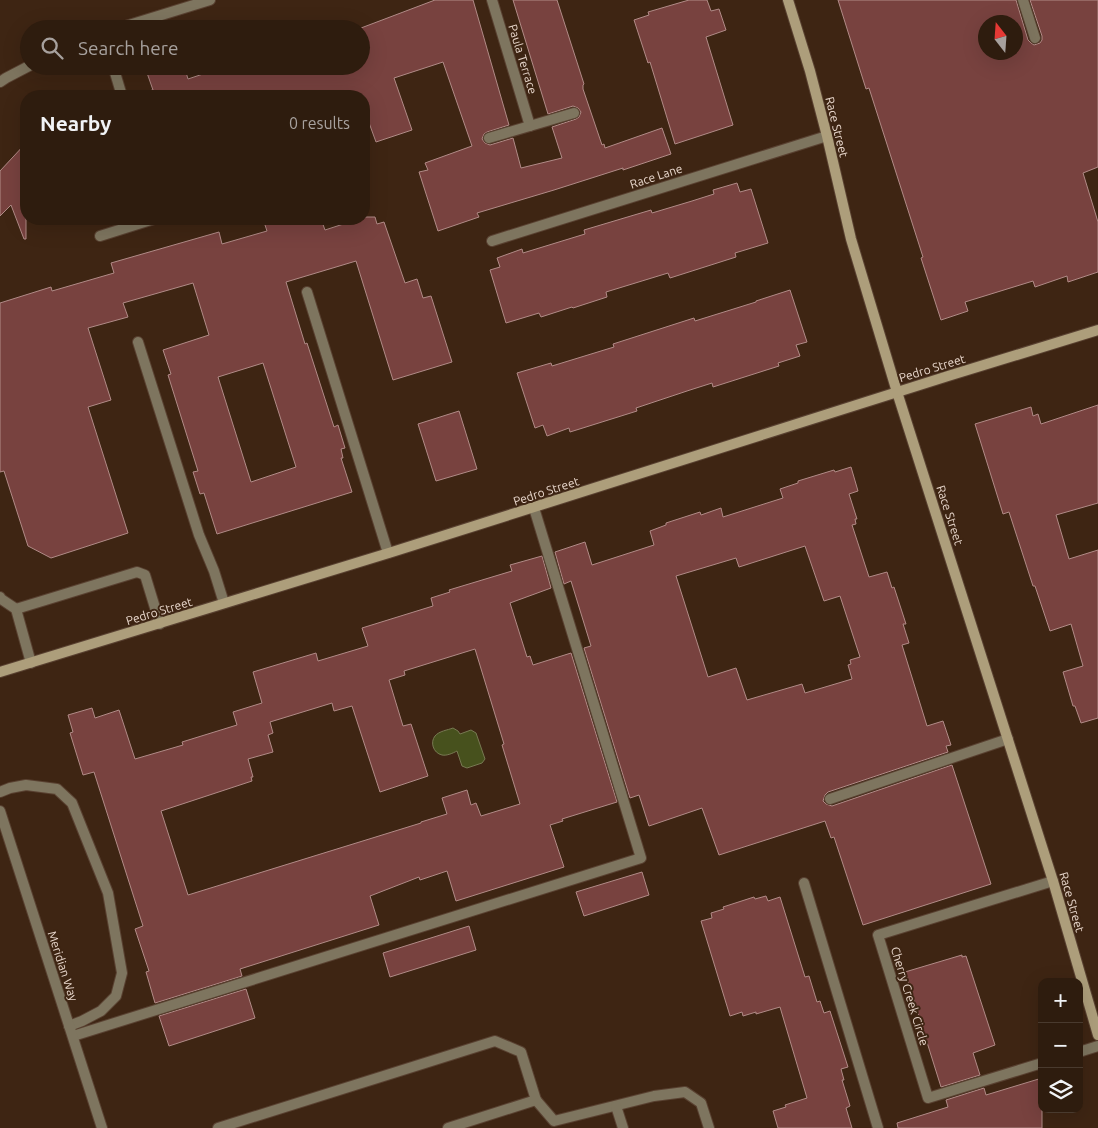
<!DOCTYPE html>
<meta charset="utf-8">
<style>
body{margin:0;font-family:Ubuntu,sans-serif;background:#3a291c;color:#f1f3f6}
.controls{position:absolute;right:15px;bottom:15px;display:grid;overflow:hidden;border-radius:10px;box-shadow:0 5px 20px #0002}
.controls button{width:45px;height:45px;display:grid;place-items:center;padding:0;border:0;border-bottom:1px solid #493a2e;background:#2e1c0e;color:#f1f3f6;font:25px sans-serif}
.compass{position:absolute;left:978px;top:15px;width:45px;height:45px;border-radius:50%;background:#2e1c0e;box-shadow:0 5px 20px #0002;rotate:343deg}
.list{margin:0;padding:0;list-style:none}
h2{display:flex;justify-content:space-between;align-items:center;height:65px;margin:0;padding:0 20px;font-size:21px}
h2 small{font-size:16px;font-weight:400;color:#a7a19e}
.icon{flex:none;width:28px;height:28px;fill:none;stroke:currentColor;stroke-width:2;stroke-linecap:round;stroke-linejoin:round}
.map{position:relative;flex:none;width:1098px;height:1128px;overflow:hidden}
.search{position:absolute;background:#2e1c0e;box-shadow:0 5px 20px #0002;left:20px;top:20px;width:350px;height:55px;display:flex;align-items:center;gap:12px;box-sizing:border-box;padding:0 18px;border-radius:28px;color:#a7a19e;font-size:19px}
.panel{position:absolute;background:#2e1c0e;box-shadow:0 5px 20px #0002;left:20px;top:90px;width:350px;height:135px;border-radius:20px}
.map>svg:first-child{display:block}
.water{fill:#47511d;stroke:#777952}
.building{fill:#78423f;stroke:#b18b87;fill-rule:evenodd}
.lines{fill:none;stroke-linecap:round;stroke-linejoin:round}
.lane-casing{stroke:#594131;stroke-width:12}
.street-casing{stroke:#594131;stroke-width:12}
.secondary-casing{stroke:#594131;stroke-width:12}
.lane{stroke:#7e755f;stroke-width:10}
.street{stroke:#7e755f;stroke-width:10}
.secondary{stroke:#ad9e7b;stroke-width:10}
.labels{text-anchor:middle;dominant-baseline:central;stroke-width:4;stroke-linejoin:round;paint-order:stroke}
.street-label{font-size:12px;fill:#e8d7cc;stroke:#3e2513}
</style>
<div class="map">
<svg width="1098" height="1128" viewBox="0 0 1098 1128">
<rect width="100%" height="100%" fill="#3e2513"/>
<path class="water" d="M 453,728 L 458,731 L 460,734 L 471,730 L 476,733 L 485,759 L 482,763 L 467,768 L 462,766 L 457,751 C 453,753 447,756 442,755 C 433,753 430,742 435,736 C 439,731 448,730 453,728 Z"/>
<g class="building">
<path d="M 435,0 L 473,0 L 509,125 L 487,132 L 484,134 L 482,139 L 485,143 L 490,145 L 513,138 L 521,168 L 562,158 L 552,127 L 576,119 L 579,117 L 581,112 L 578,108 L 573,106 L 548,114 L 513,0 L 557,0 L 584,84 L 583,85 L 583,89 L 602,145 L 604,144 L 605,148 L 662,128 L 671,154 L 623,170 L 623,168 L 554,190 L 477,213 L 479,217 L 438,231 L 419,172 L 428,170 L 425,163 L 472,146 L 443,62 L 394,78 L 412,130 L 376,142 L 364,109 L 364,96 L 149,96 L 148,91 L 153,90 L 146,70 L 158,66 L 184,66 L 188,79 L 227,66 L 361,66 L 361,28 Z"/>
<path d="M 689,0 L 707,0 L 711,11 L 719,9 L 726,30 L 706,37 L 733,125 L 675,144 L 650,62 L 648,63 L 634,20 L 649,15 L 648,12 Z"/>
<path d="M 838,0 L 1016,0 L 1028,40 L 1031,43 L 1034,45 L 1040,43 L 1042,40 L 1042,36 L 1030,0 L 1098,0 L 1098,167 L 1083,173 L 1098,222 L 1098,272 L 1068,282 L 1067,276 L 1035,287 L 1033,281 L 965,302 L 968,311 L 941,320 L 921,258 L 923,257 L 869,88 L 866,89 ZM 986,22 L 1016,22 L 1016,52 L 986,52 Z"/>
<path d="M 26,143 L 26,239 L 24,239 L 11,205 L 0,216 L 0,171 Z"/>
<path d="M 737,183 L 740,192 L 751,189 L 768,243 L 735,253 L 736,257 L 670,278 L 668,273 L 606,292 L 607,297 L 573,308 L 572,307 L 541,317 L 539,313 L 506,323 L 490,270 L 500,267 L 497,258 L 522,249 L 523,253 L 585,234 L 584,230 L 651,210 L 652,213 L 692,201 L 714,194 L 713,190 Z"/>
<path d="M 365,217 L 375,217 L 377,224 L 384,222 L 405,283 L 417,279 L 423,298 L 431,296 L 452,362 L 393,380 L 356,261 L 286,282 L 305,344 L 307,343 L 334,427 L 338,425 L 345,448 L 341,449 L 343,458 L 341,458 L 352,492 L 217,534 L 204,493 L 200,494 L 193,472 L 198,471 L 168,375 L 171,374 L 163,350 L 209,335 L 193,283 L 123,303 L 128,317 L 88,328 L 111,400 L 88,407 L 128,533 L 51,558 L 28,546 L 4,471 L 0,472 L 0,303 L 51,287 L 52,291 L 114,273 L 111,263 L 219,232 L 222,244 L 267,231 L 263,219 L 321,219 L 325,230 ZM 263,363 L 296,467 L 251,482 L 218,377 Z"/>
<path d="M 790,290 L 807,342 L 796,345 L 800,356 L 778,363 L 779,366 L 713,387 L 712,383 L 690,390 L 636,408 L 637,411 L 570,432 L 569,428 L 547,436 L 543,425 L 535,428 L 517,373 L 551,363 L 552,366 L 614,347 L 613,344 L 694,318 L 695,321 L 756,302 L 756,301 Z"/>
<path d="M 1098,405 L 1098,503 L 1056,515 L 1069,559 L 1098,550 L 1098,718 L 1081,723 L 1075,706 L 1073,706 L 1063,672 L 1083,666 L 1071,624 L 1050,631 L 1035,586 L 1033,586 L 1009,512 L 1003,514 L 975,424 L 1031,407 L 1033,416 L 1038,414 L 1041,424 Z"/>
<path d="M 459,411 L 477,469 L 436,481 L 418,424 Z"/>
<path d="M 851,467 L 858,491 L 849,494 L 857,519 L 855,519 L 856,524 L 852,525 L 869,577 L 887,572 L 892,588 L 894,587 L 906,624 L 903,624 L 909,643 L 902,645 L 927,726 L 943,721 L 951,745 L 946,746 L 948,752 L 828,792 L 825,795 L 823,801 L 826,804 L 832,806 L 952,765 L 991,884 L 863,925 L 834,837 L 831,838 L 825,821 L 719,855 L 702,808 L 649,826 L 639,795 L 630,798 L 584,648 L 591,646 L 571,581 L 564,584 L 555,552 L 585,542 L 592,565 L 654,545 L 650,531 L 666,525 L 666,523 L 700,512 L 701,515 L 721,508 L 723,517 L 783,498 L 780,489 L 798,483 L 798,481 L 834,470 L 835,472 ZM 805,546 L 824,601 L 840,596 L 860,657 L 850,660 L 851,664 L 848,665 L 852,679 L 805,693 L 802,684 L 747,700 L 736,668 L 708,677 L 676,576 L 736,558 L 739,567 Z"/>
<path d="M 542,556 L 551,588 L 510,603 L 527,657 L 530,656 L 533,665 L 571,653 L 617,802 L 562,819 L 563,821 L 550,825 L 564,867 L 456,901 L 447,871 L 420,880 L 419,877 L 370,896 L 379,925 L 240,969 L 242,976 L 155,1003 L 146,972 L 149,971 L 135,929 L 143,926 L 94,772 L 83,775 L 70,733 L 73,732 L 68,715 L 92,708 L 95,718 L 119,710 L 135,759 L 183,745 L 182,742 L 237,725 L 233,712 L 262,703 L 253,672 L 316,653 L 318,661 L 368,646 L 362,628 L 433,606 L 431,598 L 450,592 L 449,590 L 512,571 L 510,565 ZM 475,649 L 504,744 L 502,745 L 520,804 L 481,816 L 476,803 L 471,805 L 467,790 L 442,798 L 447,814 L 421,822 L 421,823 L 188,895 L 161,811 L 252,781 L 251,777 L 253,777 L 248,759 L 273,752 L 268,735 L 273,733 L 270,722 L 332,703 L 334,711 L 352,706 L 380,792 L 428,776 L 411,724 L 403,726 L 389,680 L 405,675 L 404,671 Z"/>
<path d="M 642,872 L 649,895 L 584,916 L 576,892 Z"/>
<path d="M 766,896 L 768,901 L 780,897 L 805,977 L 809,976 L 817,1002 L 820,1001 L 824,1013 L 830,1011 L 848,1067 L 841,1069 L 844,1080 L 842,1080 L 850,1106 L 846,1108 L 852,1128 L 778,1128 L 773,1111 L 786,1107 L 785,1105 L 807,1098 L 780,1007 L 756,1014 L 756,1012 L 743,1016 L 742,1012 L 730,1016 L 701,921 L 712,918 L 711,913 L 724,909 L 723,907 L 754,897 L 755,899 Z"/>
<path d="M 469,926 L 476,950 L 390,977 L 383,953 Z"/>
<path d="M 962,955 L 962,957 L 966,956 L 995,1045 L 973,1053 L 980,1075 L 941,1087 L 905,972 Z"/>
<path d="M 246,989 L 255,1018 L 169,1046 L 159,1016 Z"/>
<path d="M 1042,1078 L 1042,1128 L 898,1128 L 897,1123 L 948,1107 L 946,1100 L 984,1088 L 986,1095 Z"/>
</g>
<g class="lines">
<g class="lane-casing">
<g id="lane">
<path d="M 492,0 L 530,126"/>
<path d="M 1023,0 L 1035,38"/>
<path d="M 113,66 L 122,96"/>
<path d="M 489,138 L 574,113"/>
<path d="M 100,236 L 154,219"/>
<path d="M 307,292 L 388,553"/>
<path d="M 138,342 L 199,535 L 214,571 L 224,603"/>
<path d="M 0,597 L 1,599 L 16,609 L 31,663"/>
<path d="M 16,609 L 137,572 L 145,575 L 160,624"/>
<path d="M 0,792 L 10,788 L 26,785 L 57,789 L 72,803 L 108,893 L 122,973 L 116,996 L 101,1011 L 82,1021 L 69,1026"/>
<path d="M 830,799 L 1008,739"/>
<path d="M 804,883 L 878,1128"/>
<path d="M 73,1036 L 641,858 L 534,508"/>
<path d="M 1079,1052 L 1098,1046"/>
<path d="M 1042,1063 L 928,1098 L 878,935 L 1053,881"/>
<path d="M 536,1100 L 554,1121 L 654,1096 L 685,1092 L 701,1103 L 709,1128"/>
<path d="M 616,1106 L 623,1128"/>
<path d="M 218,1128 L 495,1041 L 521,1052 L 536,1100 L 448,1128"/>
</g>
</g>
<g class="street-casing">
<g id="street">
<path d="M 116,29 L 210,0"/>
<path d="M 0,82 L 6,78 L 29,66"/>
<path d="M 492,241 L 827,136"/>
<path d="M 0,811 L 102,1128"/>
</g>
</g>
<g class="secondary-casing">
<g id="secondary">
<path d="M 788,0 L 810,71 L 827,136 L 851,239 L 897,392 L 1053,881 L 1098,1035"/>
<path d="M 0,672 L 392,552 L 948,376 L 1098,330"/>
</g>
</g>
<use href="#lane" class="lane"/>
<use href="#street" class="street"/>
<use href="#secondary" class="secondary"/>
</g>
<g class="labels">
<g class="street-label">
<text transform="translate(523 59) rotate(73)">Paula Terrace</text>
<text transform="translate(837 127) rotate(76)">Race Street</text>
<text transform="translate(656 176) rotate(-18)">Race Lane</text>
<text transform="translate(932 368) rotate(-17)">Pedro Street</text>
<text transform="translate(546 491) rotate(-18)">Pedro Street</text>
<text transform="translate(950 515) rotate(72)">Race Street</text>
<text transform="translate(159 611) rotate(-17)">Pedro Street</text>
<text transform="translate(1072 902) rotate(74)">Race Street</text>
<text transform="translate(63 966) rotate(72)">Meridian Way</text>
<text transform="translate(910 996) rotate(73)">Cherry Creek Circle</text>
</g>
</g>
</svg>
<div class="controls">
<button>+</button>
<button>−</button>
<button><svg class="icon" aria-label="layers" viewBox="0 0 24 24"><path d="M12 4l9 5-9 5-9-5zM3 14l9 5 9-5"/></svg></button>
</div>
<svg class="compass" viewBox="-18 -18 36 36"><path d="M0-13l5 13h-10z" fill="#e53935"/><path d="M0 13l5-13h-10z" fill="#a7a19e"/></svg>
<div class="search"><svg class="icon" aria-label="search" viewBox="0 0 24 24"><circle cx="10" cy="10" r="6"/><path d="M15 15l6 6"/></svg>Search here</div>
<section class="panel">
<h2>Nearby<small>0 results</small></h2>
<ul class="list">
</ul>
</section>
</div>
